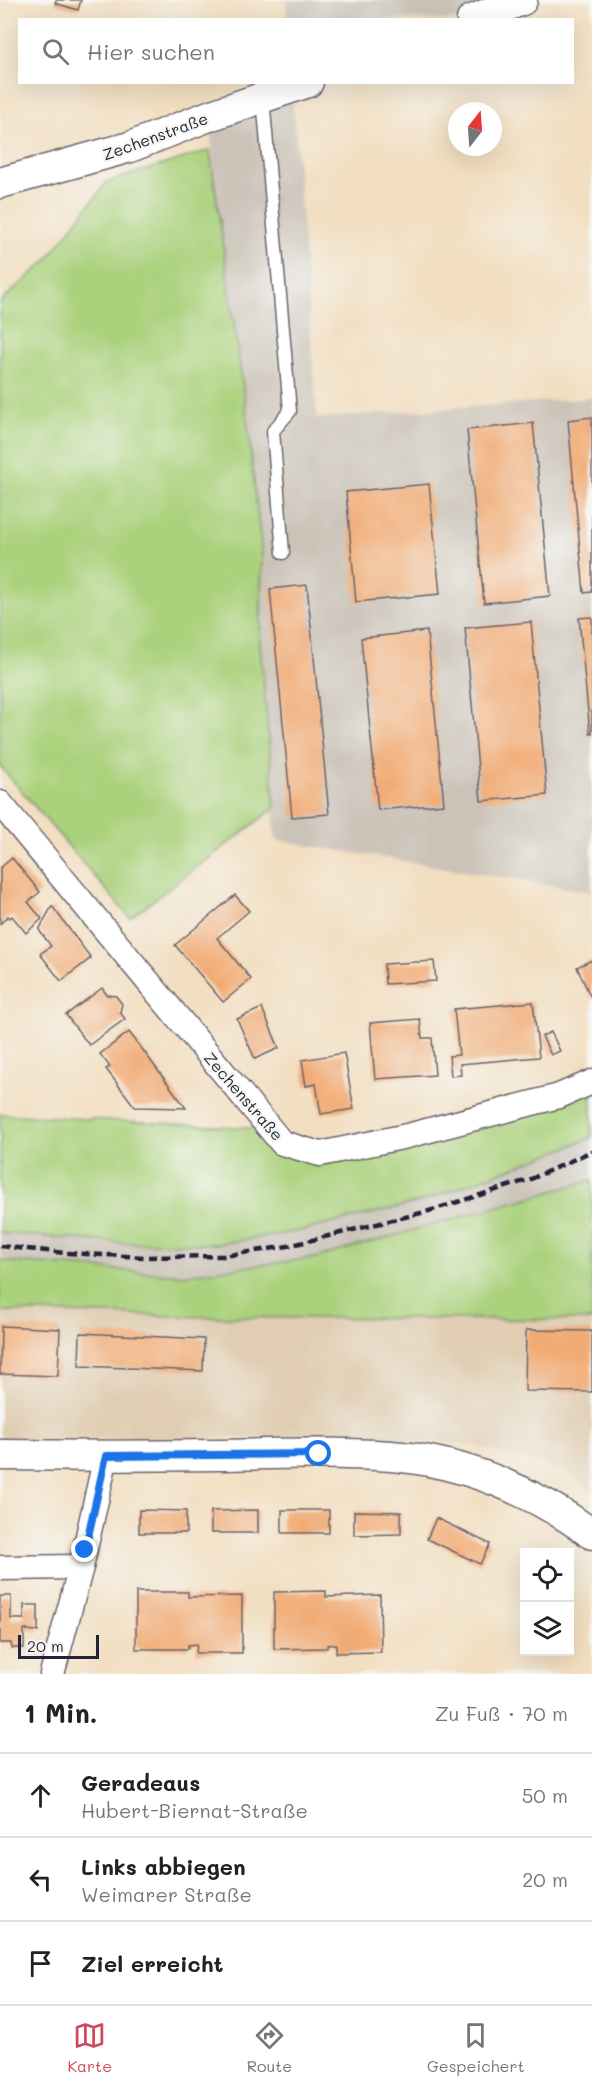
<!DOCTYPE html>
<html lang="de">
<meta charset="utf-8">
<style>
body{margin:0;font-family:Mali,sans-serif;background:#f2f2f2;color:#222}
.controls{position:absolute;right:18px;bottom:18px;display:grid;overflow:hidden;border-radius:0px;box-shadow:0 6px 24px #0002}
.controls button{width:54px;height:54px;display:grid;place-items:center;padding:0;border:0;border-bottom:2px solid #e0e0e0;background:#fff;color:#222;font:30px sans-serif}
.compass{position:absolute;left:448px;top:102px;width:54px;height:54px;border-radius:50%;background:#fff;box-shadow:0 6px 24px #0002;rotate:17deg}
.scale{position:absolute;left:18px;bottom:15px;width:81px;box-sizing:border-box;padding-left:6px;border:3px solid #22223b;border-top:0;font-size:16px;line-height:21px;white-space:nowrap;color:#22223b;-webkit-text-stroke:4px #f6f6f2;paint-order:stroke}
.stop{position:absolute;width:18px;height:18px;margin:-14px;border:4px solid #1a73e8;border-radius:50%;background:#fff}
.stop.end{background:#1a73e8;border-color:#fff;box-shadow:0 2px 6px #0008}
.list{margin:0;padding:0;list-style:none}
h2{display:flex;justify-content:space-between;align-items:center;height:78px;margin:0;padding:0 24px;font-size:26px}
h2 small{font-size:20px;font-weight:400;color:#767676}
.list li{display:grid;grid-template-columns:39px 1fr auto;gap:18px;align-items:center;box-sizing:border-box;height:84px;padding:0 24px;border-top:2px solid #e0e0e0}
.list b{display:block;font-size:22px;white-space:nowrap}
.list p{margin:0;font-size:20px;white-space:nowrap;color:#767676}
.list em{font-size:20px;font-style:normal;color:#767676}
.icon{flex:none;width:33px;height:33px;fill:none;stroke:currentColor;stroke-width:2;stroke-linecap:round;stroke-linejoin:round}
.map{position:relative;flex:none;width:592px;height:1674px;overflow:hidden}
.search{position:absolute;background:#fff;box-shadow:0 6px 24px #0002;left:18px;right:18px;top:18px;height:66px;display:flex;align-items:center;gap:15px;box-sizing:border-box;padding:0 21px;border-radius:0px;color:#767676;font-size:22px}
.sheet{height:330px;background:#fff}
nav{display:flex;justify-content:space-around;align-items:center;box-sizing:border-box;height:84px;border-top:2px solid #e0e0e0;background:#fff;font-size:16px;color:#767676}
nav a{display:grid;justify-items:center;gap:3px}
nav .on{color:#d1495b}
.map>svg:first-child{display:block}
.built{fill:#e0cdb2}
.industrial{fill:#cbc3b8}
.green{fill:#aad17c;stroke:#667a5c;stroke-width:1.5}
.building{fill:#f1ab74}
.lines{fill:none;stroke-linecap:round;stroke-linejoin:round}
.service-casing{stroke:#6b646a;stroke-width:15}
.minor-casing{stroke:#6b646a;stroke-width:27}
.tertiary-casing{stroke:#6b646a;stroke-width:33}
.service{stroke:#fff;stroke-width:12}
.minor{stroke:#fff;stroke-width:24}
.tertiary{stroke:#fff;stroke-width:30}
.rail{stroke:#22223b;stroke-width:4.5;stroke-dasharray:9 4.5;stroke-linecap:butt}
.route{stroke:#1a73e8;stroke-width:8}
.labels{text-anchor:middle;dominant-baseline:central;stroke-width:5;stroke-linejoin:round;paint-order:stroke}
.street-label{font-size:16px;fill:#22223b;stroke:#f6f6f2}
</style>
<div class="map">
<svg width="592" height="1674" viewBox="0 0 592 1674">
<rect width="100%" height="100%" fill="#f6f6f2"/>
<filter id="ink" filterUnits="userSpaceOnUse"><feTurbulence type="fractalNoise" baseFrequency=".0167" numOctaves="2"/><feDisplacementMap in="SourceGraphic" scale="12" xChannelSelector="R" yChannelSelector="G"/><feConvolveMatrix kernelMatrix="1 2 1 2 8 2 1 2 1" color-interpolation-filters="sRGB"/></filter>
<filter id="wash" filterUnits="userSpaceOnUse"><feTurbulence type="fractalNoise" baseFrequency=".008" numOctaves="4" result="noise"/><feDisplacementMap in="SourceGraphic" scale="24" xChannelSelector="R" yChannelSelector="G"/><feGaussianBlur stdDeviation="1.35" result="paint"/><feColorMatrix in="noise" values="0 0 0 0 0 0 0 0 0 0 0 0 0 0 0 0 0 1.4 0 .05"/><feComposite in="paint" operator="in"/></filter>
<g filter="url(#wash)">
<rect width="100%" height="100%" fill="#f2dec0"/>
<path class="built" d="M 0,1311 L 206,1317 L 592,1320 L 592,1492 L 565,1471 L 471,1445 L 376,1437 L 0,1440 Z"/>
<g class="industrial">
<path d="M 286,0 L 522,0 L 472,20 L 287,19 Z"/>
<path d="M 292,89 L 317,418 L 592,398 L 592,892 L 276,840 L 209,116 Z"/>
<path d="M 592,1137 L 592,1180 L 315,1258 L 182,1275 L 0,1261 L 0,1233 L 124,1243 L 218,1244 L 300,1231 L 420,1202 L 563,1149 Z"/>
</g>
<g class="green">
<path d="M 210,150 L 246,410 L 262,554 L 260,644 L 275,808 L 130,918 L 0,766 L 0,302 L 46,261 L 107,182 Z"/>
<path d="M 592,1082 L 592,1137 L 563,1149 L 420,1202 L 300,1231 L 218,1244 L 124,1243 L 0,1233 L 0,1114 L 270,1129 L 320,1154 Z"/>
<path d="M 592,1180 L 592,1320 L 206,1317 L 0,1311 L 0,1261 L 182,1275 L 315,1258 Z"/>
</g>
<g id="blocks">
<g class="building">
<path d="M 56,0 L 81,0 L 78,10 L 55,3 Z"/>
<path d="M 592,417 L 592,592 L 584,593 L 568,420 Z"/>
<path d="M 533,423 L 550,596 L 484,603 L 467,430 Z"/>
<path d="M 429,484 L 440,594 L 356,602 L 346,492 Z"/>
<path d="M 307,585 L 329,814 L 292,817 L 270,589 Z"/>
<path d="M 592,617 L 592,733 L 590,733 L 579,618 Z"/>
<path d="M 531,622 L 547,795 L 481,801 L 465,628 Z"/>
<path d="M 427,631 L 444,804 L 378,810 L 361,638 Z"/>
<path d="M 12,858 L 40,892 L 28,902 L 42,919 L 26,933 L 12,916 L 10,918 L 8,916 L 0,924 L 0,868 Z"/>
<path d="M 235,895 L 249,911 L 217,938 L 251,979 L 223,1002 L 175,945 Z"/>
<path d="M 52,906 L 91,958 L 61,981 L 40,954 L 51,946 L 39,930 Z"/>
<path d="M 592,960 L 592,1000 L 577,967 Z"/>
<path d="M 434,961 L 436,981 L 385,984 L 384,964 Z"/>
<path d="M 102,988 L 107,995 L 116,996 L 122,1004 L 120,1012 L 125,1019 L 89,1045 L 66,1015 Z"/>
<path d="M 533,1002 L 539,1057 L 460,1064 L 461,1075 L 451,1076 L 449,1056 L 459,1055 L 454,1009 Z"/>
<path d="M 262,1008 L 279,1048 L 255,1059 L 237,1019 Z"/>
<path d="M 420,1019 L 422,1038 L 432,1038 L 435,1075 L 375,1079 L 370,1023 Z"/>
<path d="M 129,1032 L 139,1045 L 186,1108 L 135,1107 L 106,1069 L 110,1067 L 100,1054 Z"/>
<path d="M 551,1032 L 560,1051 L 551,1055 L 542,1036 Z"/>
<path d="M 344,1053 L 354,1109 L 321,1114 L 316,1084 L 306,1086 L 302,1060 Z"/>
<path d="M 1,1326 L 60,1329 L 58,1376 L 0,1374 Z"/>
<path d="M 526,1330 L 592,1331 L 592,1392 L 525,1391 Z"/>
<path d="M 80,1333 L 204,1339 L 203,1371 L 79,1366 Z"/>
<path d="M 139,1510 L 186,1511 L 186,1533 L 139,1533 Z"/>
<path d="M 258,1510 L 258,1533 L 211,1533 L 211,1511 Z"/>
<rect x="282" y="1510" width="47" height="23"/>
<path d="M 354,1511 L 401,1512 L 401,1534 L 354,1535 Z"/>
<path d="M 436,1518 L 490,1544 L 480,1564 L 427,1539 Z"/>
<path d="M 326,1591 L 326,1597 L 380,1595 L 381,1652 L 336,1653 L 336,1644 L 327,1645 L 327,1648 L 274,1649 L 274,1592 Z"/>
<path d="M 136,1592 L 188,1592 L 188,1597 L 242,1596 L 242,1653 L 196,1653 L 197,1644 L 188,1645 L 188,1649 L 136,1649 Z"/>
<path d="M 0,1596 L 11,1596 L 11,1619 L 24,1619 L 24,1605 L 38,1605 L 38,1631 L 24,1630 L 24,1648 L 12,1648 L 11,1643 L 0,1643 Z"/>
</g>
</g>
</g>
<g filter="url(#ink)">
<use href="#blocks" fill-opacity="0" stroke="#6b646a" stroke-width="1.5"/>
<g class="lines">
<g class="service-casing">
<path id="service" d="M 263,98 L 290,411 L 273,431 L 283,553"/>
</g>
<g class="minor-casing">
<g id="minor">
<path d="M 0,803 L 282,1143 L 320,1154 L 407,1136 L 559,1096 L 592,1082"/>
<path d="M 0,1568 L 81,1567"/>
<path d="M 52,1674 L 81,1567 L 106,1456"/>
</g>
</g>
<g class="tertiary-casing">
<g id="tertiary">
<path d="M 472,20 L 522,0"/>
<path d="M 0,183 L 130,147 L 209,116 L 308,82"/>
<path d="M 0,1455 C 73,1456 145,1456 218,1455 C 276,1454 334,1452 391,1456 C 463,1461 535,1492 592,1534"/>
</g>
</g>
<use href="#service" class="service"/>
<use href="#minor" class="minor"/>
<use href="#tertiary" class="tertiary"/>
<path class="rail" d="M 0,1246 L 65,1253 L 146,1257 L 224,1256 L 288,1246 L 429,1211 L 531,1179 L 592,1151"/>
</g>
</g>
<g class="lines" filter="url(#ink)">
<path class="route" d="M 85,1550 L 106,1456 L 319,1454"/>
</g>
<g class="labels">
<g class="street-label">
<text transform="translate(155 136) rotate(-20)">Zechenstraße</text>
<text transform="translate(244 1096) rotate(49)">Zechenstraße</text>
</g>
</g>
</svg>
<div class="controls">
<button><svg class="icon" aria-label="locate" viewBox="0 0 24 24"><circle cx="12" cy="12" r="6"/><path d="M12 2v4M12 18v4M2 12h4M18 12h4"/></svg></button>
<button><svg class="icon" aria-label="layers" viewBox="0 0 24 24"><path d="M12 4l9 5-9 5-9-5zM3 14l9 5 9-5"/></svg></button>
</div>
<svg class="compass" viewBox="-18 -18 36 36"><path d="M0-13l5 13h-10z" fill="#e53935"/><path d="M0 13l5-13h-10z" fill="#767676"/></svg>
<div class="scale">20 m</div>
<div class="stop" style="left:319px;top:1454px"></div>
<div class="stop end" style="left:85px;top:1550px"></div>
<div class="search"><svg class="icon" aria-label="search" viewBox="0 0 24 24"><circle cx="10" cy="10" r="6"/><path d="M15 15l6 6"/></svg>Hier suchen</div>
</div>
<section class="sheet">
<h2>1 Min.<small>Zu Fuß · 70 m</small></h2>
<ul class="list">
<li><svg class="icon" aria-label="ahead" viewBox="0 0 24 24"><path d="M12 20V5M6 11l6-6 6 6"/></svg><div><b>Geradeaus</b><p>Hubert-Biernat-Straße</p></div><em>50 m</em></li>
<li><svg class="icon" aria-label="left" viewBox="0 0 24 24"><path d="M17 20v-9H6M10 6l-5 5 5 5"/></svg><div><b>Links abbiegen</b><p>Weimarer Straße</p></div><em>20 m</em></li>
<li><svg class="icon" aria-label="arrive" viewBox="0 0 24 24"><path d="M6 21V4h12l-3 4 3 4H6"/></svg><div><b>Ziel erreicht</b></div></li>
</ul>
</section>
<nav>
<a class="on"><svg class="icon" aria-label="map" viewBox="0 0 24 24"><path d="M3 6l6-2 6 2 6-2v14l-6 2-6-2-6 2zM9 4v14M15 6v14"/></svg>Karte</a>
<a><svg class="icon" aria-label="directions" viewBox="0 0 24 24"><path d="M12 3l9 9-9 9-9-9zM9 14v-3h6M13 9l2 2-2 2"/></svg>Route</a>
<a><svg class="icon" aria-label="saved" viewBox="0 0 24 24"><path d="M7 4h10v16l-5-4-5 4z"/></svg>Gespeichert</a>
</nav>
